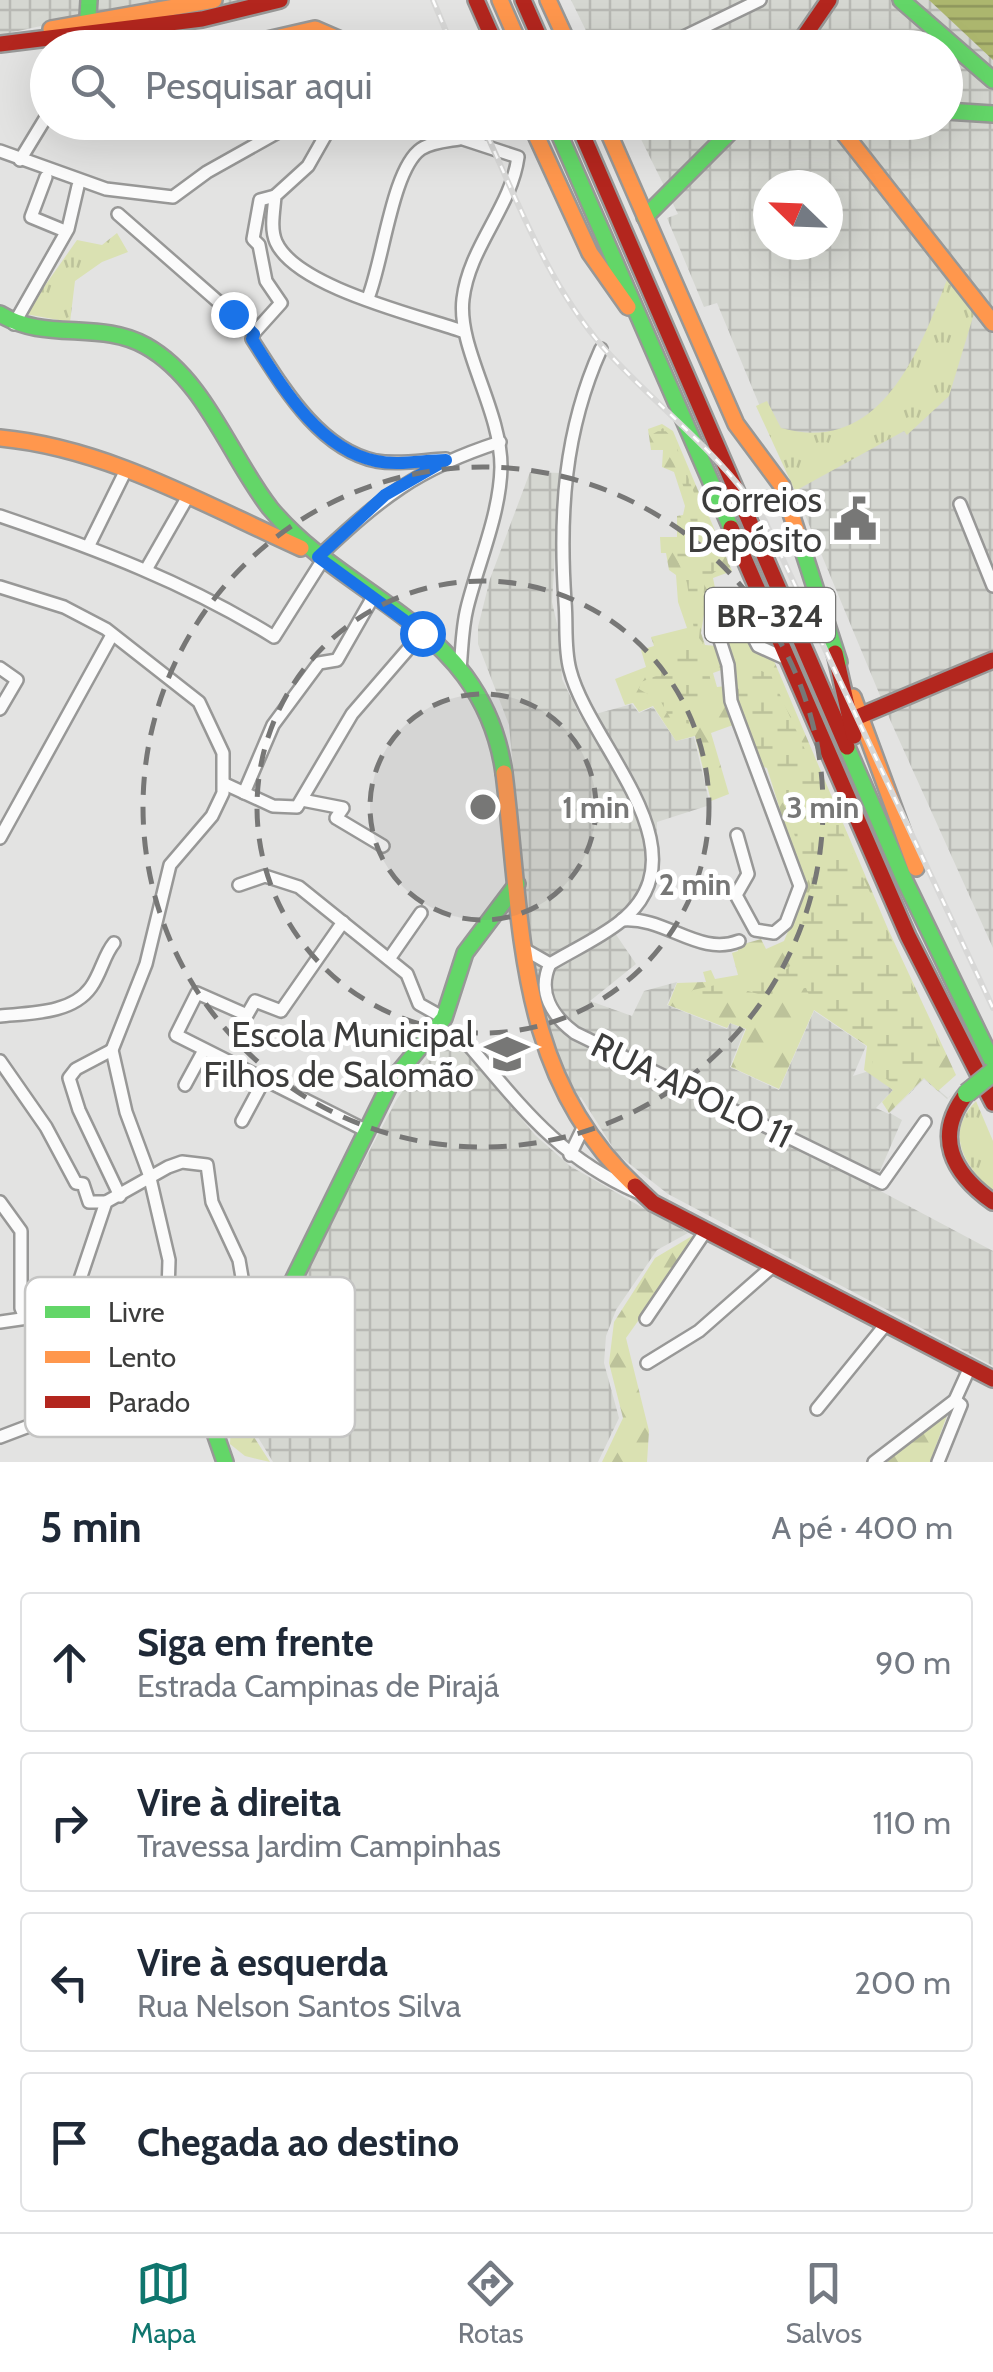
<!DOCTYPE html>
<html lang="pt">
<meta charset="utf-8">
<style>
body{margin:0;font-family:Cabin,sans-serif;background:#f2f2f3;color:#1f2937}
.compass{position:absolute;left:753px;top:170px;width:90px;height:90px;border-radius:50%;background:#fff;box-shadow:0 10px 40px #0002;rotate:293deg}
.stop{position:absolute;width:30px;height:30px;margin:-22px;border:8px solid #1a73e8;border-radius:50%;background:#fff}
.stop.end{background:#1a73e8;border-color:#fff;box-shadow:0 2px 10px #0008}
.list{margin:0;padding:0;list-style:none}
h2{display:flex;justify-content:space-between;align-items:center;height:130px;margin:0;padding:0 40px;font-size:42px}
h2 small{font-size:32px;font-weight:400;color:#747a83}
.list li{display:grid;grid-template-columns:65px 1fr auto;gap:30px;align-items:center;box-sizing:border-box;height:140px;margin:0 20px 20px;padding:0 20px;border:2px solid #e0e1e3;border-radius:10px}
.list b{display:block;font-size:38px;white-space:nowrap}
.list p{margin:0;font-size:32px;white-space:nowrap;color:#747a83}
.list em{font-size:32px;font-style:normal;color:#747a83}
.icon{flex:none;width:55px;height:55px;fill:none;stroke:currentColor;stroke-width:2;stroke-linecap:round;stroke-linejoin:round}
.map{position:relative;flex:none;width:993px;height:1462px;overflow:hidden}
.search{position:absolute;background:#fff;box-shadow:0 10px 40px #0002;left:30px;right:30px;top:30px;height:110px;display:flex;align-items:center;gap:25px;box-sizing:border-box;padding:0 35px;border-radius:55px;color:#747a83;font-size:38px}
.sheet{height:770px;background:#fff}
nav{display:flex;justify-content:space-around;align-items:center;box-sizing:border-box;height:140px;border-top:2px solid #e0e1e3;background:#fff;font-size:28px;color:#747a83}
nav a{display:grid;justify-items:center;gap:5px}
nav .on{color:#0f766e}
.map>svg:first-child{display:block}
.industrial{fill:url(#industrial-grid);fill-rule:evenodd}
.grass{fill:url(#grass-tufts)}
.forest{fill:url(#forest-firs)}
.wetland{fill:url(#wetland-marsh)}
.water{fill:url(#water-rules)}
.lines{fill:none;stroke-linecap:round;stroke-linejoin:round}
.street-casing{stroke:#989897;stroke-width:16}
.fast-casing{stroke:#989897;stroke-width:20}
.slow-casing{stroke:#989897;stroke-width:20}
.jam-casing{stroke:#989897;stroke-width:20}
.street{stroke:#fbfbfb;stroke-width:11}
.fast{stroke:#63d668;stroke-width:15}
.slow{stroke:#ff974d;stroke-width:15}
.jam{stroke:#b3261e;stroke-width:15}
.rail-casing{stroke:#d8d8d7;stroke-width:6}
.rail{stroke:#fff;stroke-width:2.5;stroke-dasharray:8;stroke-linecap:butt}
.fast-bridge-casing{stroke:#989897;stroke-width:22;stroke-linecap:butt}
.fast-bridge{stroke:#63d668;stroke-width:18}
.route{stroke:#1a73e8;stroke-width:12}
.ring{fill:none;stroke:#777776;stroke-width:5;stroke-dasharray:18 12}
.labels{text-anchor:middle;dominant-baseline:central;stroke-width:10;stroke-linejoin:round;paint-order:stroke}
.shield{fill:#fff;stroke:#777776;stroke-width:2.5}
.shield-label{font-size:32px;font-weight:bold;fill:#3d3d3c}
.poi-label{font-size:35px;fill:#3d3d3c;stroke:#fff;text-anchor:end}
.street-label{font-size:35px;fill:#3d3d3c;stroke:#fff}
.key{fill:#fff;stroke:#c5c5c4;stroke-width:2.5}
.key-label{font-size:28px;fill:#3d3d3c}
.centre{fill:#777776;stroke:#fff;stroke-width:5}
.ring-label{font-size:30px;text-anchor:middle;font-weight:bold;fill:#777776;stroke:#fff;stroke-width:10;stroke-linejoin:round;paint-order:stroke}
</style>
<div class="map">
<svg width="993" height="1462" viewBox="0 0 993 1462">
<defs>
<pattern id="industrial-grid" width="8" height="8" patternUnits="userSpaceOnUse" patternTransform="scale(2.5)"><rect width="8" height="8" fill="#d5d7d1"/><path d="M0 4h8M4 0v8" fill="none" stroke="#b8b9b4"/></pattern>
<pattern id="grass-tufts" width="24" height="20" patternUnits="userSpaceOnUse" patternTransform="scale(2.5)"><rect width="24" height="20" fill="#dae1b2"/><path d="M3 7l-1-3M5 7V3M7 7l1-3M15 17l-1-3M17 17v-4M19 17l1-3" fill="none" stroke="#bcc29a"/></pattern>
<pattern id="forest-firs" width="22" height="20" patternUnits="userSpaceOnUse" patternTransform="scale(2.5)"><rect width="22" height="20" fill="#dae1b2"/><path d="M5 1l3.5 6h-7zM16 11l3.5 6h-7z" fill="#bcc29a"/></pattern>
<pattern id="wetland-marsh" width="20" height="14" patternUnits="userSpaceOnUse" patternTransform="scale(2.5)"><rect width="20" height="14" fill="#dae1b2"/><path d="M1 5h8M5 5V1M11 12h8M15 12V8" fill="none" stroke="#bcc29a"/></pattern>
<pattern id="water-rules" width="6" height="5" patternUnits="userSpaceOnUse" patternTransform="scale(2.5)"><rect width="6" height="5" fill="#acb66e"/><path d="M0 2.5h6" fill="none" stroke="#8d955c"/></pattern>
</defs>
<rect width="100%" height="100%" fill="#e3e3e2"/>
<g class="industrial">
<path d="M 0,0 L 241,0 L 158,17 L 41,26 L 0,35 Z"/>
<path d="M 571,0 L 993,0 L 993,948 L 891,722 L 717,303 L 704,307 L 667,218 L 678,214 L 633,123 L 946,122 L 946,48 L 594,47 ZM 768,185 L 828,185 L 828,245 L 768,245 Z"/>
<path d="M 530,472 L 560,473 L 552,602 L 560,637 L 562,679 L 581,718 L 632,704 L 639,713 L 653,707 L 676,741 L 694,737 L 710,805 L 657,822 L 654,891 L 615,933 L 636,964 L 590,1001 L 632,1016 L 644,991 L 677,982 L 667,1005 L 727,1029 L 730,1023 L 745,1029 L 730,1067 L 779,1090 L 814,1011 L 866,1046 L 853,1076 L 869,1071 L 893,1090 L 876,1108 L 889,1114 L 924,1078 L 948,1098 L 993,1061 L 947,1099 L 924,1079 L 890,1113 L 902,1120 L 873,1187 L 993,1251 L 993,1366 L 668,1194 L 658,1216 L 688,1233 L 657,1250 L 616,1310 L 606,1336 L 604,1363 L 619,1418 L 598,1462 L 273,1462 L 248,1421 L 253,1401 L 230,1391 L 275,1329 L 397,1099 L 438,1043 L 456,1041 L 535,1135 L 570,1166 L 657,1216 L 668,1194 L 617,1154 L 581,1097 L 573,1101 L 543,1030 L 547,1022 L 531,948 L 509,725 L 478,644 L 478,627 L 490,579 Z"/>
</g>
<g class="grass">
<path d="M 117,233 L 128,252 L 102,262 L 75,281 L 70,322 L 25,314 L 77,240 L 102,245 Z"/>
<path d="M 948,277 L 976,307 L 949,396 L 907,435 L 904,431 L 795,491 L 756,406 L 767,401 L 781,428 C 881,456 919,352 948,277 Z"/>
<path d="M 976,1101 L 993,1141 L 993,1193 C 966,1166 943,1135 976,1101 Z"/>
</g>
<g class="forest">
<path d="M 662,424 L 673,431 L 732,571 L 713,578 L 716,593 L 712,602 L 706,602 L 701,633 L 705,645 L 717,646 L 724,669 L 713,673 L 717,687 L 726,686 L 733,725 L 711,733 L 729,794 L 711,801 L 695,736 L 676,741 L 653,706 L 639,712 L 633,703 L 625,705 L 615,679 L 646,667 L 641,650 L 654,646 L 651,637 L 687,628 L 678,602 L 676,575 L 669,570 L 666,553 L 661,553 L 660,537 L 677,537 L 677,516 L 683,515 L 685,506 L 674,472 L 662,467 L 663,450 L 651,450 L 648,429 Z"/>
<path d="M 749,602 L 888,929 L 956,1075 L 938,1091 L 924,1078 L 889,1113 L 882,1102 L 893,1090 L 864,1070 L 867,1046 L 814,1010 L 779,1089 L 731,1067 L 746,1029 L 730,1023 L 727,1028 L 668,1005 L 677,983 L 706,982 L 703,972 L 711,970 L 715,979 L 738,975 L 732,953 L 738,951 L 737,946 L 761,939 L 766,949 L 784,941 L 805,890 L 767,768 L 757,765 C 740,720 713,659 723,611 Z"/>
<path d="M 692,1236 L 697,1238 L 626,1338 L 649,1431 L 647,1462 L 602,1462 L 623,1418 L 609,1363 L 614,1322 L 655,1258 Z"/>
<path d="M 238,1397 L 250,1403 L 243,1420 L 270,1462 L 245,1456 L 230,1444 L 232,1403 Z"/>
<path d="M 949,1410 L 930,1462 L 887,1462 Z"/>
</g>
<g class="wetland">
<path d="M 663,428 L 674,440 L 722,567 L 705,579 L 699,638 L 715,659 L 709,671 L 713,698 L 691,724 L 672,721 L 661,702 L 639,689 L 641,682 L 656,676 L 670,646 L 684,644 L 694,630 L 687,583 L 676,556 C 679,545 688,537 690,527 C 694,505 673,449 654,441 L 653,434 Z"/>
<path d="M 759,670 L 771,675 L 945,1057 L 903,1091 L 874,1070 L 870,1047 L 815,1009 L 806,988 L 788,989 L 778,1000 L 748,991 L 704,1003 L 688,995 L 693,990 L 787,969 L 796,960 L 793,931 L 811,887 L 772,764 L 756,753 L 736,691 Z"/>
</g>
<path class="water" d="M 929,0 L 993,0 L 993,60 Z"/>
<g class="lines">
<g class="street-casing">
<g id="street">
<path d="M 661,48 L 760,0"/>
<path d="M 129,122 L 162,122"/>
<path d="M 333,122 L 308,166 L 275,196 C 274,211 270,228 276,242 C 296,287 416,315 462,331"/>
<path d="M 411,122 L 518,157 C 511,208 469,247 463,299 C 457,348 501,409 501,467 C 500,515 478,563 467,608 C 462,628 462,649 460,669"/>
<path d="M 0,151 L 106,189 L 173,197 L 207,172 L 296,122"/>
<path d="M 20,160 L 48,114"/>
<path d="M 46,177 L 31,217 L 65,231"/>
<path d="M 118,214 L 254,333 L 252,339 C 282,385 318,449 376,461 C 399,465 423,460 446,459"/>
<path d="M 368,298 C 383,262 392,169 421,149 C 431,142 447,141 459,139"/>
<path d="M 14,324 L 68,229 L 78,186"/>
<path d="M 254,333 L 281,303 L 266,281 L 259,245 L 253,239 L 260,200 L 275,196"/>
<path d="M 960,504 L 993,586"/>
<path d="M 0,516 C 97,549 187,583 274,637 L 322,561"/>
<path d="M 89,545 L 125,472"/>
<path d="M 318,557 C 381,498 416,469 500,442"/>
<path d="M 147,568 L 187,498"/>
<path d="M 0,587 L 64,607 L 106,629 L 199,702 L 223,753 L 223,793 L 212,816 L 170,865 L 146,964 L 112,1050 L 126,1112 L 149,1174 L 169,1260 L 167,1325 L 159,1351 L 145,1348"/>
<path d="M 0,668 L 17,680 L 0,709"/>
<path d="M 225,784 L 273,806 L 297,807 L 352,714 L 422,633"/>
<path d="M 244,793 L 273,725 L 319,663 L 337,660 L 373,597"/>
<path d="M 302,800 L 343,808 L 336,818 L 383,846"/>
<path d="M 737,835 L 748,874 L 736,895 L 755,930 L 774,933 L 786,923 L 800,886 L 731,701 L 728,665 L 715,625 L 727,606 L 738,607 L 758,646 L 789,660"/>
<path d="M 0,838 L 112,635"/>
<path d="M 239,885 L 265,876 L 299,887 L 407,974 L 419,1004 L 444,1018"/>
<path d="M 622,920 C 665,916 699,957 739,941"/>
<path d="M 343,922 L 281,1011 L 255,1001 L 247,1015 L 197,993 L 176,1035 L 365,1130"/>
<path d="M 522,948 L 550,964 C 573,950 600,938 621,921 C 708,851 589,745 570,670 C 564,648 567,624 565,602 C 559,514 564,431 601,349"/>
<path d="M 389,959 L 421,913"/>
<path d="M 550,964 C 537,992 552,1016 575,1033 L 882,1183 L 925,1122"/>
<path d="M 0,1016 C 30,1013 72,1014 91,987 C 101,973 104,955 114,943"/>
<path d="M 435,1031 L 459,1034 C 517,1100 553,1155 637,1192"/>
<path d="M 112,1050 L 76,1069 L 69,1078 L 79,1110 L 120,1196"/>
<path d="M 0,1061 L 46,1127 L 76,1183 L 83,1184 L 89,1202 L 106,1202"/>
<path d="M 185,1085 L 204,1050"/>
<path d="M 242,1121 L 264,1080"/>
<path d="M 570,1155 L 582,1130"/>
<path d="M 0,1202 L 21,1231 L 21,1308 L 25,1318"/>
<path d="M 646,1319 L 707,1229"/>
<path d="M 0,1322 L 69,1312"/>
<path d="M 647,1363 L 699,1331 L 774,1265"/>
<path d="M 817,1409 L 886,1324"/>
<path d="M 0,1437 L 29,1426 L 52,1400 L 69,1312 L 106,1202 L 168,1167 L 182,1162 L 207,1165 L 212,1202 L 239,1260 L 245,1295 L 272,1320"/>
<path d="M 874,1462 L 955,1400 L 970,1367"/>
<path d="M 938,1462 L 961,1405 L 955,1400"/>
</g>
</g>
<g class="fast-casing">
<g id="fast">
<path d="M 89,0 L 88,16 L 106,33 L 103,48"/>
<path d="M 901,0 L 993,80"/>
<path d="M 946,111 L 993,114"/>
<path d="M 554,122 L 731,528"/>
<path d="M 645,217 L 740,122"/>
<path d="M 0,314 C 45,342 101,320 146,346 C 205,379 230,457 270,508 C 325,575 414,607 465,676 C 487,706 499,737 504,773"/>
<path d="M 800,541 L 839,662"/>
<path d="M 847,747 L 905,881 L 993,1063"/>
<path d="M 225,1462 L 208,1413 L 213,1388 L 278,1311 L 391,1082 L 444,1018 L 465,953 L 517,884"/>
</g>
</g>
<g class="slow-casing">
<g id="slow">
<path d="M 500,0 L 521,48"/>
<path d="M 548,0 L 570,48"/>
<path d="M 51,29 L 214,0"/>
<path d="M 232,48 L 315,29 L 345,42"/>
<path d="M 530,122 L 590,253 L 628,307"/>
<path d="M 604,122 L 736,424 L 782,486 L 800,541"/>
<path d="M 835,122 L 993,323"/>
<path d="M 0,438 C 107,448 205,505 301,548"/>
<path d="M 853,697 L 916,868"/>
<path d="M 504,773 C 523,924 515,1075 635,1186"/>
</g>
</g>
<g class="jam-casing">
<g id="jam">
<path d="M 476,0 L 497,48"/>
<path d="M 523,0 L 544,48"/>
<path d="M 0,44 L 202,19 L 280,0"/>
<path d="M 796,48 L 829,0"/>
<path d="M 577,122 L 847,747"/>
<path d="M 731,528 L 908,936 L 993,1103"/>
<path d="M 835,653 L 854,736"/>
<path d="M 860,716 L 993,660"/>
<path d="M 967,1093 C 933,1136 952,1173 993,1202"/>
<path d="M 635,1186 L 653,1203 L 993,1379"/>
</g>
</g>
<use href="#street" class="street"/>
<use href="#fast" class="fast"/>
<use href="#slow" class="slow"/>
<use href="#jam" class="jam"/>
<g class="rail-casing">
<g id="rail">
<path d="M 433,0 L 453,48"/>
<path d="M 481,122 C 517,199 546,281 602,346 C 655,406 721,452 765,521 L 993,1008"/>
</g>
</g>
<use href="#rail" class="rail"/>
<g class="fast-bridge-casing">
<path id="fast-bridge" d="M 967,1093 L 993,1072"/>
</g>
<use href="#fast-bridge" class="fast-bridge"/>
</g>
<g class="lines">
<path class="route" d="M 233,314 L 254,334 L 252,339 C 281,385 318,449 376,461 C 399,466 423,460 446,460 L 385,495 L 318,557 L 422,633"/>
</g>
<circle cx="483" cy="807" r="113" fill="#777776" fill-opacity=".12"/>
<g class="ring">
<circle cx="483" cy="807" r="113"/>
<circle cx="483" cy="807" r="226"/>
<circle cx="483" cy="807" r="340"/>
</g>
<defs>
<g id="civic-bare" transform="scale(3.45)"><path d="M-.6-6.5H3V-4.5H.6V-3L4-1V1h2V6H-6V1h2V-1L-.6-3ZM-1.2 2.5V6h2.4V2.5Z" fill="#777776" stroke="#fff" stroke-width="2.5" paint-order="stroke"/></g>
<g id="school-bare" transform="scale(3.45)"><path d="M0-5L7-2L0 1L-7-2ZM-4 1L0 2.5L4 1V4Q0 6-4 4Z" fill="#777776" stroke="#fff" stroke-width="2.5" paint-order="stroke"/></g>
</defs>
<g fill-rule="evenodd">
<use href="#civic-bare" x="855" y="519"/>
<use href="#school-bare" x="507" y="1054"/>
</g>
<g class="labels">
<rect class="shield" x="705" y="588" width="130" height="54" rx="8"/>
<g class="shield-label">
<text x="770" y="615">BR-324</text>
</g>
<g class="poi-label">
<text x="822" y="499">Correios<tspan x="822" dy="40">Depósito</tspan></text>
<text x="474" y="1034">Escola Municipal<tspan x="474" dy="40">Filhos de Salomão</tspan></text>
</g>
<g class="street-label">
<text transform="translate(692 1090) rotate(26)">RUA APOLO 11</text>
</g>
</g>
<rect x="25" y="1277" width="330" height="160" rx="15" class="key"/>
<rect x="45" y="1306" width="45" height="12" fill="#63d668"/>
<rect x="45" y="1351" width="45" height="12" fill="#ff974d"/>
<rect x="45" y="1396" width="45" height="12" fill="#b3261e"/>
<g class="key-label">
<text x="108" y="1322">Livre</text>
<text x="108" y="1367">Lento</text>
<text x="108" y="1412">Parado</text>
</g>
<circle cx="483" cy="807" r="15" class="centre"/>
<g class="ring-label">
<text x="596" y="818">1 min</text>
<text x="823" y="818">3 min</text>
<text x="695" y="895">2 min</text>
</g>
</svg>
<svg class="compass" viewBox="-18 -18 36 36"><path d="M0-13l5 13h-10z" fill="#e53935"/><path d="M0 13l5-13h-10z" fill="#747a83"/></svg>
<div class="stop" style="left:422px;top:633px"></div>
<div class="stop end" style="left:233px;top:314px"></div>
<div class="search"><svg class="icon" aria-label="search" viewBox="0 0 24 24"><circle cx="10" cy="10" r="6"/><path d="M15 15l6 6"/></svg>Pesquisar aqui</div>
</div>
<section class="sheet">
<h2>5 min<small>A pé · 400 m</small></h2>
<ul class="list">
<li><svg class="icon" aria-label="ahead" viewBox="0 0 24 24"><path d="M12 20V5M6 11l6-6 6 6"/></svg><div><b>Siga em frente</b><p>Estrada Campinas de Pirajá</p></div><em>90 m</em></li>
<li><svg class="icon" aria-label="right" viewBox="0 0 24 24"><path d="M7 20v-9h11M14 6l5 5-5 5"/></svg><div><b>Vire à direita</b><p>Travessa Jardim Campinhas</p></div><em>110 m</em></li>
<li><svg class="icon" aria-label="left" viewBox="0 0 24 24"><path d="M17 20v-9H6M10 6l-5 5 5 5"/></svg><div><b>Vire à esquerda</b><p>Rua Nelson Santos Silva</p></div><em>200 m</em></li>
<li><svg class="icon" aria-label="arrive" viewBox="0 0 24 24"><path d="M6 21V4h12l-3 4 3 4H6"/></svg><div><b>Chegada ao destino</b></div></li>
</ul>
</section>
<nav>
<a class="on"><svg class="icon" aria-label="map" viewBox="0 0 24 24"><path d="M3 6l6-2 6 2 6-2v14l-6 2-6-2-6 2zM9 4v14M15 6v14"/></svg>Mapa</a>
<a><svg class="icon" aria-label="directions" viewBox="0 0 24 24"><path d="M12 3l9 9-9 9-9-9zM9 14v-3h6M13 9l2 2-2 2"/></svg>Rotas</a>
<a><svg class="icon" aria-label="saved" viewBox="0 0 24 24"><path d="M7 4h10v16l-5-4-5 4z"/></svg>Salvos</a>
</nav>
